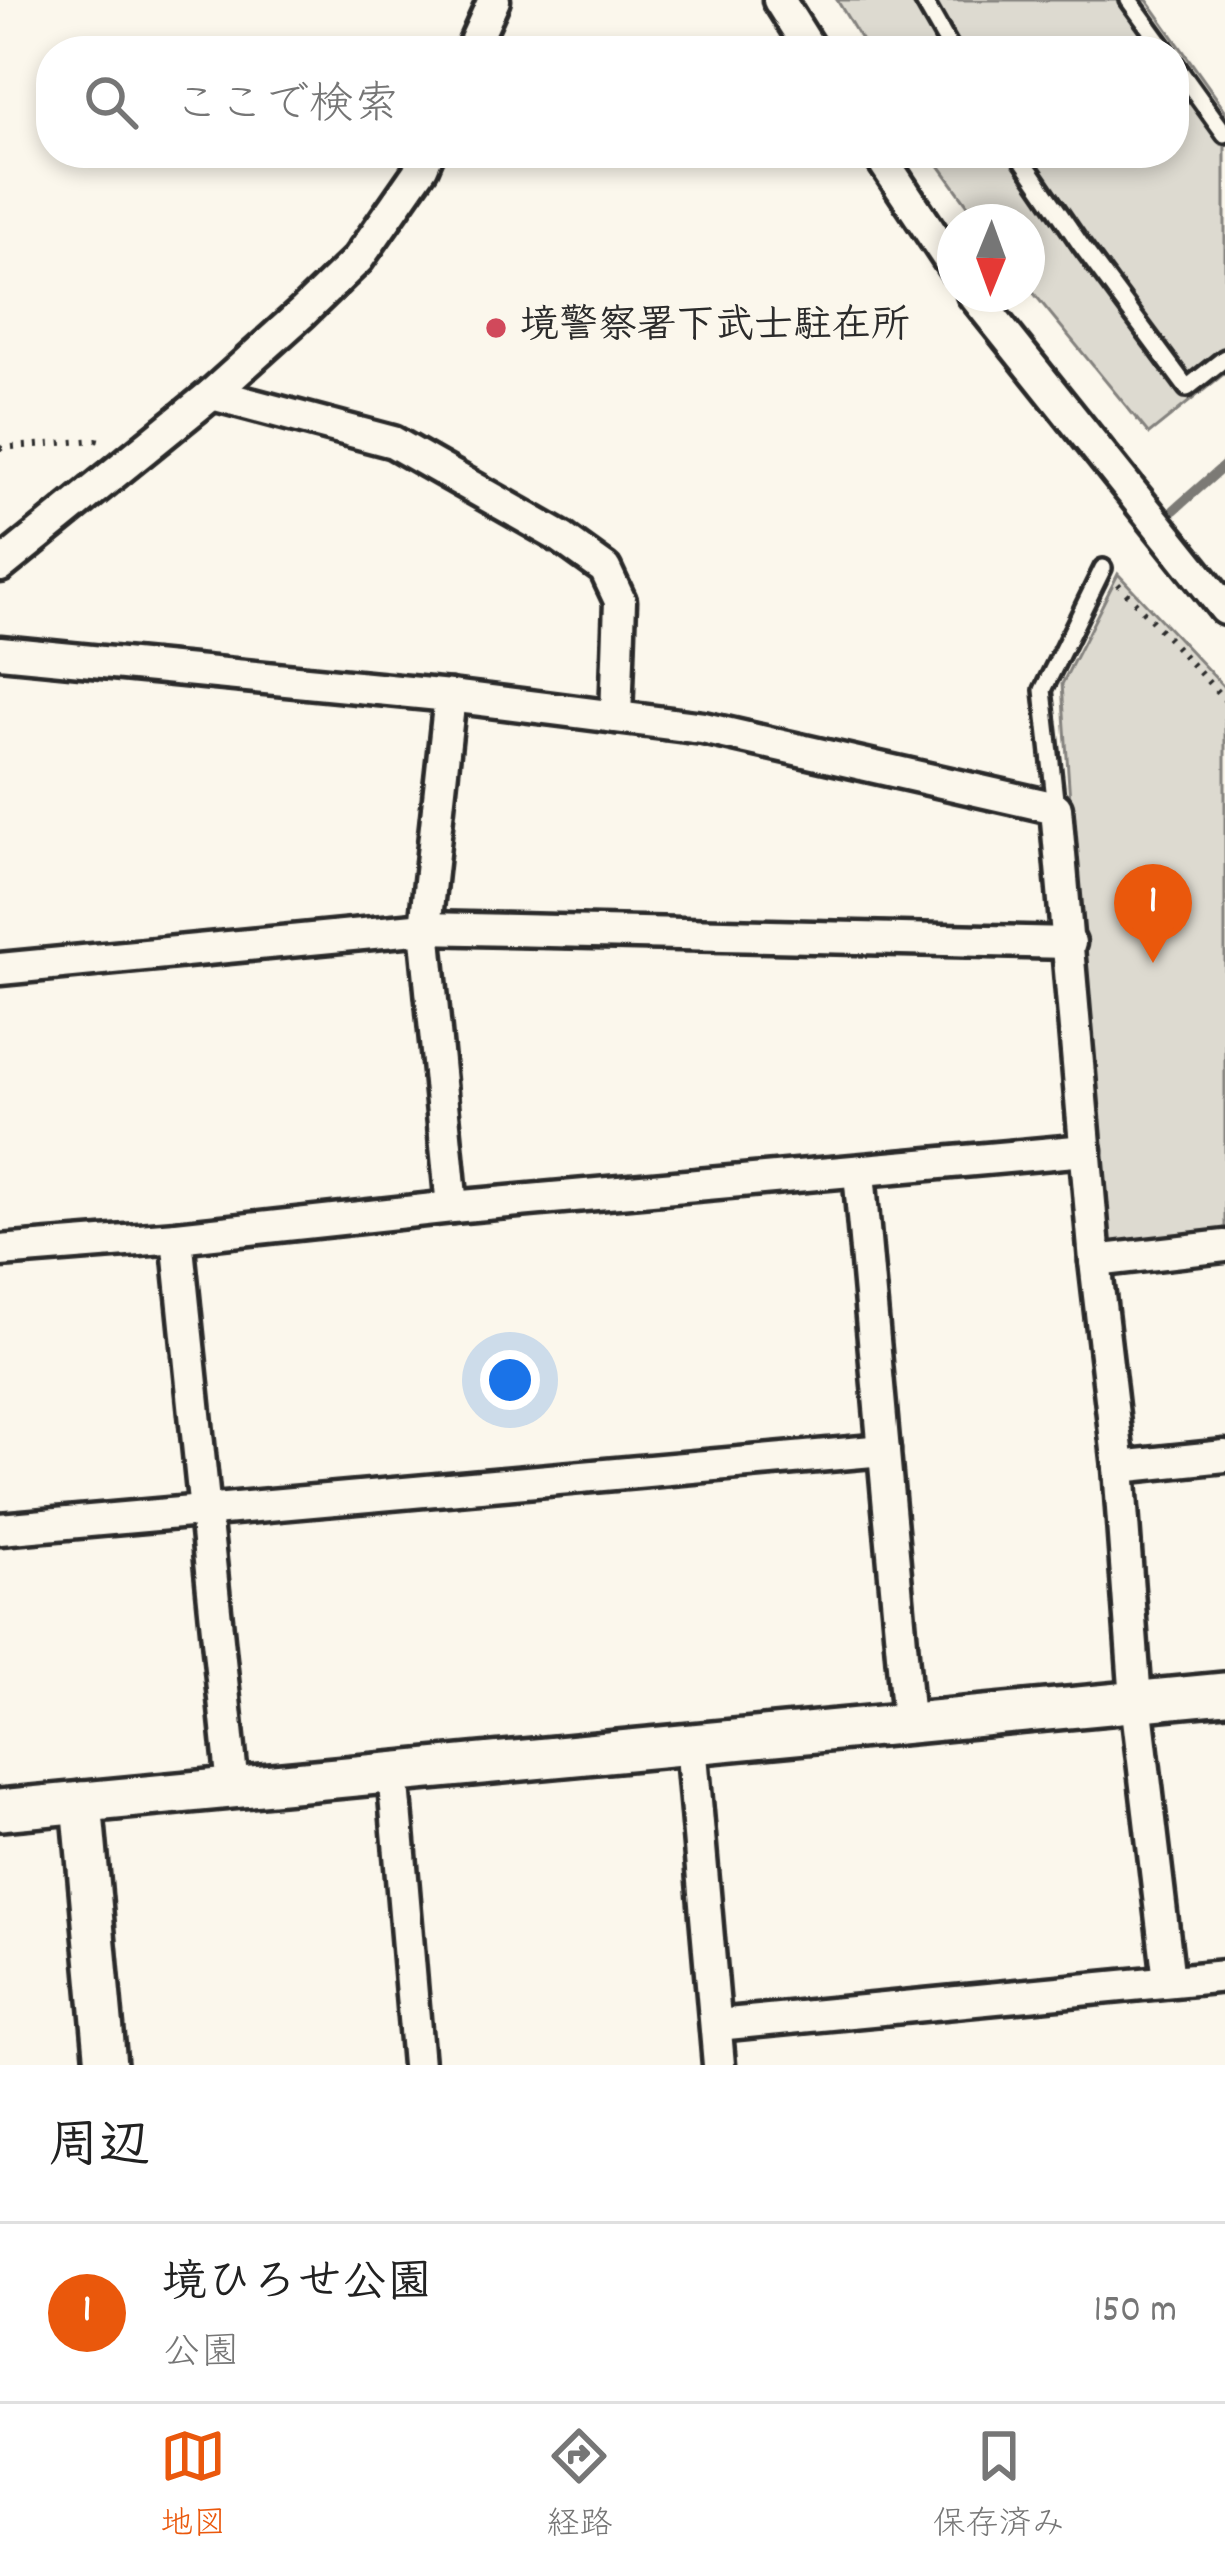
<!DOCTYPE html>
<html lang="ja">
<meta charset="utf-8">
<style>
body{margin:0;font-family:Dekko,"Klee One",sans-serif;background:#f6f6f6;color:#222}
.compass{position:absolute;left:937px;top:204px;width:108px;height:108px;border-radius:50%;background:#fff;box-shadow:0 6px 18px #0003;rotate:181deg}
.you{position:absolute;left:510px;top:1380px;width:42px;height:42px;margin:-30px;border:9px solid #fff;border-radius:50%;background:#1a73e8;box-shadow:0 0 0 18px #1a73e833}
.badge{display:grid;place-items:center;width:78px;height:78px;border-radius:50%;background:#ea580c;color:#fff;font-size:39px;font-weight:700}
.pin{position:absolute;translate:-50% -99px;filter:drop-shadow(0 3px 6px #0008)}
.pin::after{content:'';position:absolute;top:63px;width:42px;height:36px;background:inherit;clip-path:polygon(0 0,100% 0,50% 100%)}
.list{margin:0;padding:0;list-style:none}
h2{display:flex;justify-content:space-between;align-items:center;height:156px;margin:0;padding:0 48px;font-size:51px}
h2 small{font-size:39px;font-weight:400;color:#767676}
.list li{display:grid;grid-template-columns:78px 1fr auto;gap:36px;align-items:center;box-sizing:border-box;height:180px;padding:0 48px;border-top:3px solid #e0e0e0}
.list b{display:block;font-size:45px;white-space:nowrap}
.list p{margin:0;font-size:39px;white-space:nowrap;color:#767676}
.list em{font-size:39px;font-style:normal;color:#767676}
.icon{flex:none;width:66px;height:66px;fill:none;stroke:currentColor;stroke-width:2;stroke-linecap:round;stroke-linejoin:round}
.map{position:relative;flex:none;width:1225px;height:2065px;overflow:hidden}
.search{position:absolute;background:#fff;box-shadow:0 6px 18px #0003;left:36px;right:36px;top:36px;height:132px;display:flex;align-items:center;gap:30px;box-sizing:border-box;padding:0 42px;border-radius:48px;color:#767676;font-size:45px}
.sheet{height:336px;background:#fff}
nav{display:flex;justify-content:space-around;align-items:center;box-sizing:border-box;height:168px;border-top:3px solid #e0e0e0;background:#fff;font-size:33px;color:#767676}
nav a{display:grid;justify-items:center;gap:6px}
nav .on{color:#ea580c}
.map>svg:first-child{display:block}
.green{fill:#dddad0;stroke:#84827e;stroke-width:3}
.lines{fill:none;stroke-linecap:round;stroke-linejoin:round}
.stream{stroke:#7b7a75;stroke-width:10}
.service-casing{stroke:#2b2b2b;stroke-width:24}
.minor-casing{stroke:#2b2b2b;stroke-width:39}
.tertiary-casing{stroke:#2b2b2b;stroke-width:48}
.path{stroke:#2b2b2b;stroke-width:6;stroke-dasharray:3 9;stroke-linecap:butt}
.service{stroke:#fbf7ec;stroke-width:15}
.minor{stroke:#fbf7ec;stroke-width:30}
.tertiary{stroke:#fbf7ec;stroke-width:39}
.poi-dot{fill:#d1495b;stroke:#fbf7ec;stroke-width:4.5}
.labels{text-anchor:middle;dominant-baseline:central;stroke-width:10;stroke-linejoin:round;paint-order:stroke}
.poi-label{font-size:39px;font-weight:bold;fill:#2b2b2b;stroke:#fbf7ec;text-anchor:start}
</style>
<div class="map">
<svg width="1225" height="2065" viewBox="0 0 1225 2065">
<rect width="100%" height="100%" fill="#fbf7ec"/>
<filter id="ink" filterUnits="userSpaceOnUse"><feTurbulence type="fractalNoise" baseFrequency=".00833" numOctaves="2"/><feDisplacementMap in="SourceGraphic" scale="24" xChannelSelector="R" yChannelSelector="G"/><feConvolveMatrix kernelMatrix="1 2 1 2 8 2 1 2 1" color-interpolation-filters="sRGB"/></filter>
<g filter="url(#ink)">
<g class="green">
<path d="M 837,0 L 1147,0 L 1225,110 L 1225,373 L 1149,434 L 1027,285 L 1027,222 L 980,222 L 930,153 L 1174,153 L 1174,51 L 868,51 Z"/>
<path d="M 1118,574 L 1225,688 L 1225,1238 L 1101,1252 L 1062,684 Z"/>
</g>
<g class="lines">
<path class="stream" d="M 1174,510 L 1225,465"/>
<g class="service-casing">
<g id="service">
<path d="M 923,0 L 952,51"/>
<path d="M 1129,0 L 1166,51"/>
<path d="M 1174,63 L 1225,134"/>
<path d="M 1018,153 L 1081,245 L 1187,388 L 1225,358"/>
<path d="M 1056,808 L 1043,690 L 1103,568"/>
</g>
</g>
<g class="minor-casing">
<g id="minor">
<path d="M 779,0 L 811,51"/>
<path d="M 471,51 L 494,0"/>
<path d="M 878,153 L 955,269"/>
<path d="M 973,294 L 1225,609"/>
<path d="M 212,394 L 393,442 L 562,538 L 605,569 L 620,601 L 616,717"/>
<path d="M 0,566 L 212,394 L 303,312 L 358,259 L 422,167 L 428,153"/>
<path d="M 0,652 L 450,696 L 703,728 L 1056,808 L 1095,1261 L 1119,1467 L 1136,1701 L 1169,1981"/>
<path d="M 450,696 L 425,928 L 452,1207"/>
<path d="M 0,969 L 425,928 L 1070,943"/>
<path d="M 859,1172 L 908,1721"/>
<path d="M 177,1237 L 233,1787"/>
<path d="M 0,1251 L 177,1237 L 452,1207 L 1086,1150"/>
<path d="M 1095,1261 L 1225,1246"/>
<path d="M 1119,1467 L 1225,1456"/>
<path d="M 0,1529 L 884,1450"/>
<path d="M 691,1743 L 719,2065"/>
<path d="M 393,1772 L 418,2065"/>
<path d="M 717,2025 L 1225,1976"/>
</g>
</g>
<g class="tertiary-casing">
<g id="tertiary">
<path d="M 82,1802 L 106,2065"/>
<path d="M 0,1810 L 1225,1693"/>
</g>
</g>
<g class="path">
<path d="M 0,448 L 96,440 L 104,442"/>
<path d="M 1118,584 L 1225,700"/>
</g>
<use href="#service" class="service"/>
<use href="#minor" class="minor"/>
<use href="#tertiary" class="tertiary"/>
</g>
</g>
<circle class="poi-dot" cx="496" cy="328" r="12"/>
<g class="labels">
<g class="poi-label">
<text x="520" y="328">境警察署下武士駐在所</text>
</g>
</g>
</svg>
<svg class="compass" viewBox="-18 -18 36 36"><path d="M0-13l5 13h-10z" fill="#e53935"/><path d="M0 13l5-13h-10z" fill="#767676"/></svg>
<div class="you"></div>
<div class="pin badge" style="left:1153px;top:963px">1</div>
<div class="search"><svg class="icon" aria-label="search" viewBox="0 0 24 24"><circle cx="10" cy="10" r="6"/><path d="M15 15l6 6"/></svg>ここで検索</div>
</div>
<section class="sheet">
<h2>周辺<small></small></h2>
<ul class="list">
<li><span class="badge">1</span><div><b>境ひろせ公園</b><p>公園</p></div><em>150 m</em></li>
</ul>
</section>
<nav>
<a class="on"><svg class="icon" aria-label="map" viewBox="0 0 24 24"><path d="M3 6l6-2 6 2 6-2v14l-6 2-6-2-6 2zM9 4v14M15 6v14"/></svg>地図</a>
<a><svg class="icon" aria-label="directions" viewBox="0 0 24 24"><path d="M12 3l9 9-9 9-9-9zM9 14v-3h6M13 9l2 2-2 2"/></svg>経路</a>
<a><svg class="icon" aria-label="saved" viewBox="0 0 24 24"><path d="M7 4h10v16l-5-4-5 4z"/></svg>保存済み</a>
</nav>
